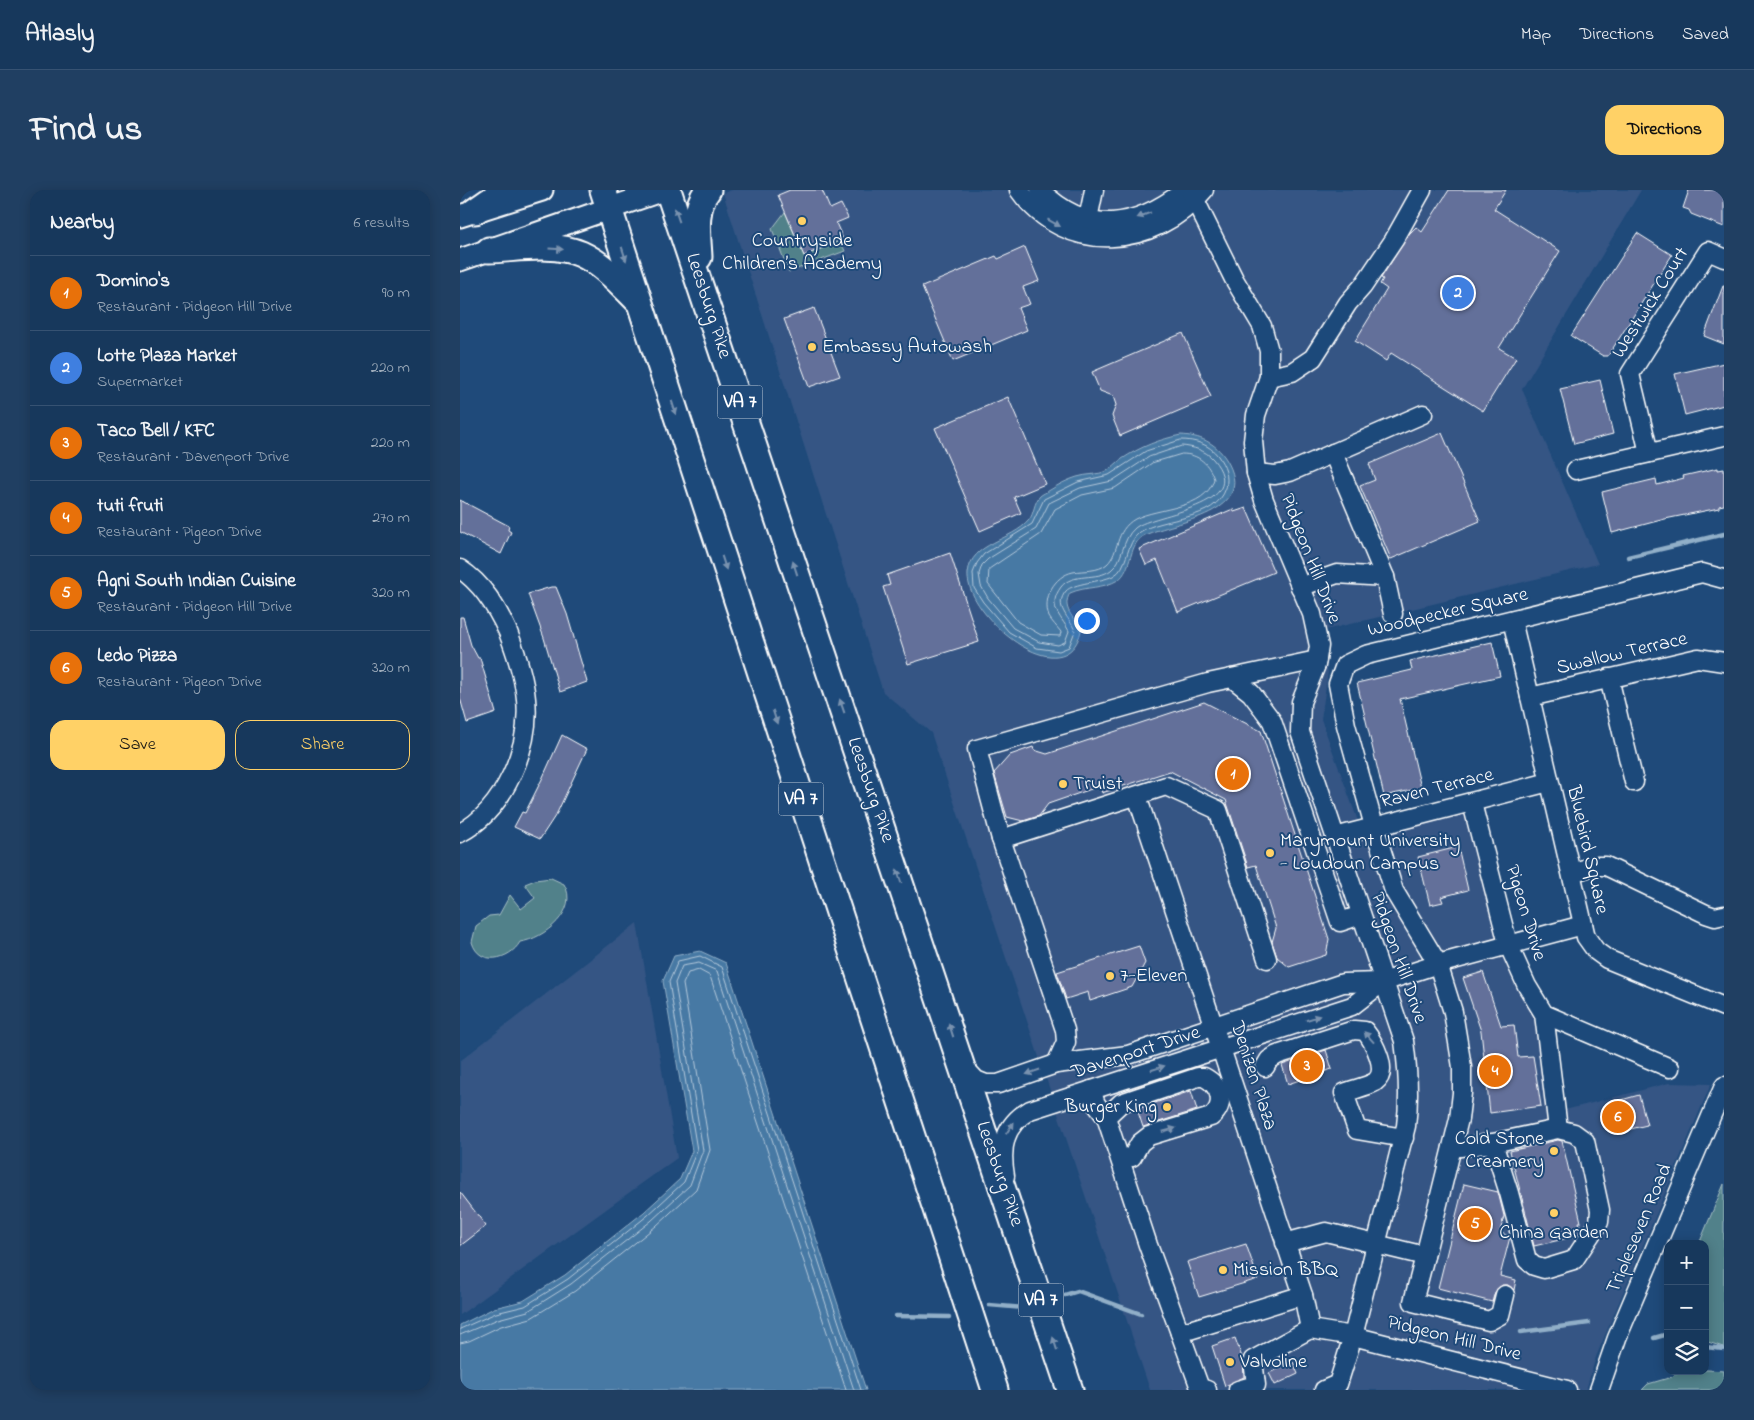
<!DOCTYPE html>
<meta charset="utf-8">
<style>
body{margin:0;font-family:"Indie Flower",sans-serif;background:#203f62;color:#f1f3f6}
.controls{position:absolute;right:15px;bottom:15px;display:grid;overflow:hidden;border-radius:10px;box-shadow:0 2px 12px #0003}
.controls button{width:45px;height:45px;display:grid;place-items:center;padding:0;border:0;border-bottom:1px solid #365272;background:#17385c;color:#f1f3f6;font:25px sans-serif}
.you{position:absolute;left:626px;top:430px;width:18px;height:18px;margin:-12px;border:4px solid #fff;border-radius:50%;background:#1a73e8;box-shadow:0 0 0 8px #1a73e833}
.badge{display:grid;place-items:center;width:32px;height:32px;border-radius:50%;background:#ffd166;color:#fff;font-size:16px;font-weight:700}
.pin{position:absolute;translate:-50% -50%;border:2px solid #fff;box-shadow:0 1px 5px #0006}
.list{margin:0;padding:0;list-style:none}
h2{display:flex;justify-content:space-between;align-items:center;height:65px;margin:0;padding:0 20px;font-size:21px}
h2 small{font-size:16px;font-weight:400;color:#9eacbb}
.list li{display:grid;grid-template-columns:32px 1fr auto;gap:15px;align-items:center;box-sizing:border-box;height:75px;padding:0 20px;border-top:1px solid #365272}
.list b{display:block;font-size:19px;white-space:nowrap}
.list p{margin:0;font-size:16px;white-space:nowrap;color:#9eacbb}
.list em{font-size:16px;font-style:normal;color:#9eacbb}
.actions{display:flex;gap:10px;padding:15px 20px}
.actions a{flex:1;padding:11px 0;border:1px solid #ffd166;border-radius:15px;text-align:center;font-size:18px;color:#ffd166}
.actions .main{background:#ffd166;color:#111}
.icon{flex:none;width:28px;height:28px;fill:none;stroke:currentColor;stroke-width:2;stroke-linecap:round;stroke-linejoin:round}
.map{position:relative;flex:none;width:1264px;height:1200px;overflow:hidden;border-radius:15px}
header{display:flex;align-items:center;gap:30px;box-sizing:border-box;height:70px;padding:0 25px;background:#17385c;border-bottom:1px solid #365272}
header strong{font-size:24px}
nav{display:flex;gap:28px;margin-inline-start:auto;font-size:18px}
.intro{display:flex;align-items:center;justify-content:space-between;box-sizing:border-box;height:120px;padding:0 30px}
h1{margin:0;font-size:35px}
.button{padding:12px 22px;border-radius:15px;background:#ffd166;color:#111;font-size:18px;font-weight:700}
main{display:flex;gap:30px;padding:0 30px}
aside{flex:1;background:#17385c;border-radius:15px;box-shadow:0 2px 12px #0003}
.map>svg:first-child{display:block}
.built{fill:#345584}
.green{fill:#51818a;stroke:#a8c0c4}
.water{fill:#4779a4;stroke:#91afc8}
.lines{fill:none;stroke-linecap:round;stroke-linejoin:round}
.shore{stroke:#b5c9db;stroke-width:1}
.stream{stroke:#91afc8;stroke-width:4.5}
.building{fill:#646f9a;stroke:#fff}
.minor-casing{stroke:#fff;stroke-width:21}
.major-casing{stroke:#fff;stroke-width:25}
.highway-casing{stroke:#fff;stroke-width:29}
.minor{stroke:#1f4a7a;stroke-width:18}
.major{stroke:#1f4a7a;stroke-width:21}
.highway{stroke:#1f4a7a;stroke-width:25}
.oneway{fill:#7992af}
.poi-dot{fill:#ffd166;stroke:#1f4a7a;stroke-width:2}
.labels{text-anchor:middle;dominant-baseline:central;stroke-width:4;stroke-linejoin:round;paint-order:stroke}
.shield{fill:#1f4a7a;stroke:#bcc9d7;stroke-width:1}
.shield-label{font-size:19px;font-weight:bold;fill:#fff}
.poi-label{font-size:20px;fill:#fff;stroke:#1f4a7a;text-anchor:start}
.street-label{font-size:20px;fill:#fff;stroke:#1f4a7a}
</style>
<header>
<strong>Atlasly</strong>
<nav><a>Map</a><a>Directions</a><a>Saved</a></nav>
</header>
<div class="intro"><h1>Find us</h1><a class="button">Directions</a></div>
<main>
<aside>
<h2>Nearby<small>6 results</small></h2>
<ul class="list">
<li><span class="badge" style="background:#e8710a">1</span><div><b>Domino's</b><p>Restaurant · Pidgeon Hill Drive</p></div><em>90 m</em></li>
<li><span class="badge" style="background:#3f7fe0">2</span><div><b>Lotte Plaza Market</b><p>Supermarket</p></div><em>220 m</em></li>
<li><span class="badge" style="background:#e8710a">3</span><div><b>Taco Bell / KFC</b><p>Restaurant · Davenport Drive</p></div><em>220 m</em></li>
<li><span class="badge" style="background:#e8710a">4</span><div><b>tuti fruti</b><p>Restaurant · Pigeon Drive</p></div><em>270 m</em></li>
<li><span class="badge" style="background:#e8710a">5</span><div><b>Agni South Indian Cuisine</b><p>Restaurant · Pidgeon Hill Drive</p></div><em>320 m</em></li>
<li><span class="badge" style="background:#e8710a">6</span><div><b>Ledo Pizza</b><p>Restaurant · Pigeon Drive</p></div><em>320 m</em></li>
</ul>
<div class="actions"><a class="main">Save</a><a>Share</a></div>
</aside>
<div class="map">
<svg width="1264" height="1200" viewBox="0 0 1264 1200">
<rect width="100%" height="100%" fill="#1f4a7a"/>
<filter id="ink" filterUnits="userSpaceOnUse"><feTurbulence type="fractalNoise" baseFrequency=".02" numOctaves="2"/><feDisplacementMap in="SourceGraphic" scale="10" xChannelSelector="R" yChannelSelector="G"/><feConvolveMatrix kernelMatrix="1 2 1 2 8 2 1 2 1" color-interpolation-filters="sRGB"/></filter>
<g filter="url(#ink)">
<g class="built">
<path d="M 272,0 L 1181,0 L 1062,199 L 1138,374 L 857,442 L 868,482 L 861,529 L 898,631 L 1021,600 L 1058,762 L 1090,815 L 1105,920 L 1209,893 L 1251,894 L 1136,1167 L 1126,1200 L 690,1200 L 471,543 L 423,502 L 263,3 Z"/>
<path d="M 177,733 L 217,968 L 0,1125 L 0,871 Z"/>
</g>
<g class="green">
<path d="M 325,22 L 344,66 L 380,50 L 385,61 L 329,82 L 312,39 Z"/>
<path d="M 91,688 L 104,694 C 120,720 84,749 60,752 C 50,770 19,777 12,752 L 16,736 L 29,726 L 39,725 L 50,705 L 61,719 L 75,708 L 65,694 L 75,690 Z"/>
<path d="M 1264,994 L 1264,1157 L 1263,1157 L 1245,1151 L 1245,1054 L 1239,1054 Z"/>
<path d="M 1248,1180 L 1264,1181 L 1264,1200 L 1182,1200 L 1188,1194 L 1212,1187 L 1219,1181 Z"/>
</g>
<g class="water">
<path d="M 721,245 C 740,246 755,252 766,269 C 800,324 715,331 685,345 C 668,353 673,379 658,390 C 643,399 626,396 610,403 C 601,419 614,426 621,441 C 605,508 504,425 508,383 C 511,352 552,351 569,330 C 574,324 574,312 580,306 C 582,304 587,302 590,300 C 598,295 607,290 617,287 C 626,284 638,285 647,281 C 652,278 657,272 662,269 C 680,257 700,249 721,245 Z"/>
<path d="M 240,761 L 266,773 L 406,1200 L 0,1200 L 0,1135 L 34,1118 L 63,1111 L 105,1085 L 184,1022 L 220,989 L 232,961 L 203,791 L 214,766 Z"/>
</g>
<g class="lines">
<g class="shore">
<path d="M 721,250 C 735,250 749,254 758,266 C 765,276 769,286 766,298 C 755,332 704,326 680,342 C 665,353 669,378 653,386 C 641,392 613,393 606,401 C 593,417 610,427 615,441 L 609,457 L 599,461 L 577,458 L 549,442 L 523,412 L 514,398 L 513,383 L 517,373 L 524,364 L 572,334 L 584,309 L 618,292 L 649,285 L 686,261 Z"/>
<path d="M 722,256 C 733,257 745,260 753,269 C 794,318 694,322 675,338 C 661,350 664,370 651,380 C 637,391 612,382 601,397 C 587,416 600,425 609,441 L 605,452 L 598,455 L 579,452 L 553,438 L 528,408 L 521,396 L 519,384 L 522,375 L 528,369 L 576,339 L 589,313 L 620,298 L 652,291 L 689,267 Z"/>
<path d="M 722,264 C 739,264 749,274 754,289 C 746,320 698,317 675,329 C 654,341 660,362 647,374 C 638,382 624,380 613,382 C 594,386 582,408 589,427 C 592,432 597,437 601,442 L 600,446 L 581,445 L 558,432 L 528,394 L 529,379 L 581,344 L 595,319 L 622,305 L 655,298 L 692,273 Z"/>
<path d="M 0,1139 L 36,1123 L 65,1116 L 108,1089 L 187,1026 L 224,992 L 237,960 L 209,792 L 218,771 L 240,766 L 262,777 L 401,1200"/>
<path d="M 0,1145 L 38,1129 L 68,1121 L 111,1094 L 191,1031 L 230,995 L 243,960 L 215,793 L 222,776 L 239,773 L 257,781 L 394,1200"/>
<path d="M 0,1153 L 9,1151 L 41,1136 L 71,1128 L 115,1101 L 196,1036 L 236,999 L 250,960 L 223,794 L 228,783 L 239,780 L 250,786 L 386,1200"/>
</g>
<g class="stream">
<path d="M 1168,367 L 1264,344"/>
<path d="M 605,1105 L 618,1101 L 681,1124"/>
<path d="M 529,1115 L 565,1118"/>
<path d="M 436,1126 L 489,1127"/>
<path d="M 1061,1142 L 1129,1133"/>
<path d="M 1194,1148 L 1208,1144"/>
<path d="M 1245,1157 L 1264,1159"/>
</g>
</g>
<g class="building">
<path d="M 330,0 L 362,0 L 370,19 L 381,14 L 388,28 L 376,33 L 383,49 L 344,66 L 318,5 Z"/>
<path d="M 989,0 L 1046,0 L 1034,19 L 1100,61 L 1039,158 L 1056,168 L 1023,221 L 931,163 L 926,171 L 895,151 L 927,99 L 920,94 L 923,89 L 921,88 L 949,44 L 956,37 L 962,42 Z"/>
<path d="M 1229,0 L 1264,0 L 1264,37 L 1231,24 L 1229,20 L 1223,18 Z"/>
<path d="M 1177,43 L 1212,65 L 1148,166 L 1143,166 L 1111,146 Z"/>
<path d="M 565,57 L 579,91 L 563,97 L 570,114 L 558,118 L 567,140 L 493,171 L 462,97 L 536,66 L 538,69 Z"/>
<path d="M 1263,96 L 1264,96 L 1264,154 L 1244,146 Z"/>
<path d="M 354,118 L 380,186 L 349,197 L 324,129 Z"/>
<path d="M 723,143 L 751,207 L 660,246 L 652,226 L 656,215 L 653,206 L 640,201 L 632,182 Z"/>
<path d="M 1264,173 L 1264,215 L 1225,225 L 1215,184 Z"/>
<path d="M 1140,190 L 1153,244 L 1114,254 L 1100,199 Z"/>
<path d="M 548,207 L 585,294 L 554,307 L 561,323 L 520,341 L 475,238 Z"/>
<path d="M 982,243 L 1020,331 L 931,369 L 900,296 L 915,290 L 909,274 Z"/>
<path d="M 1258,278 L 1258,280 L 1264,279 L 1264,315 L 1259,316 L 1259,318 L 1205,329 L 1152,343 L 1142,302 L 1196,289 L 1197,295 L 1224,288 L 1223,286 Z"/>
<path d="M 0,310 L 49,336 L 48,340 L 51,342 L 41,364 L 0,342 Z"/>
<path d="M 786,318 L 814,382 L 718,422 L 697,370 L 686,375 L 679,359 L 773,319 L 774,322 Z"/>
<path d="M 490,363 L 519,452 L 448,474 L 423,397 L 430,395 L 427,385 Z"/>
<path d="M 91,397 L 96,397 L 107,424 L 127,492 L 100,502 L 84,448 L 68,404 Z"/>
<path d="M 0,427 L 3,427 L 11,455 L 18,468 L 20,468 L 36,523 L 7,533 L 0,508 Z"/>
<path d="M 1032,452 L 1040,486 L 940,509 L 961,598 L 924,606 L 897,493 L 952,480 L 950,471 Z"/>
<path d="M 744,512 L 801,541 L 869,749 L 866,765 L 829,777 L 817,767 L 812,752 L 816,738 L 796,675 L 788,677 L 766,610 L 710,581 L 642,603 L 640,596 L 588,614 L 579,626 L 563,631 L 547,627 L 534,583 L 550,565 L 573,557 L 574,560 L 587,564 Z"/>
<path d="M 102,545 L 127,559 L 97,623 L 80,649 L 54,637 L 62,622 L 65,623 L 83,587 Z"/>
<path d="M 998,657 L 1008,700 L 981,707 L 983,712 L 970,715 L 958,667 Z"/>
<path d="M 679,756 L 685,773 L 672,797 L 630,811 L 628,802 L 606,809 L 597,782 Z"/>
<path d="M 1023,782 L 1041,836 L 1054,835 L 1058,867 L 1073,866 L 1081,916 L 1030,923 L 1021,841 L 1003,788 Z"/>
<path d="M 866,860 L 872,879 L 828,894 L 822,875 Z"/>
<path d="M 731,901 L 737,920 L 683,937 L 677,919 Z"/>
<path d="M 1179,905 L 1187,935 L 1154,943 L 1147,914 Z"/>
<path d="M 1098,950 L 1102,951 L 1121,1032 L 1119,1032 L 1121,1040 L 1117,1046 L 1074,1056 L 1050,961 Z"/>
<path d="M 1004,994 L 1038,1002 L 1044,1026 L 1040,1042 L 1050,1047 L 1040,1086 L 1056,1090 L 1054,1100 L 1048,1095 L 1042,1095 L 1035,1102 L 1032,1112 L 978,1098 Z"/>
<path d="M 0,1002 L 26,1036 L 0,1056 Z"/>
<path d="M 786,1054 L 798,1089 L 739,1107 L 727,1072 Z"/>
<path d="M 775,1148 L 783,1170 L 784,1187 L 765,1196 L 752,1156 Z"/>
<path d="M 833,1172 L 838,1184 L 815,1195 L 809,1183 Z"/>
</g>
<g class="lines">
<g class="minor-casing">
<g id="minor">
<path d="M 559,0 C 606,67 695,59 744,0"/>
<path d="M 580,0 C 628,47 676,38 725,0"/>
<path d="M 730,0 L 774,89 L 802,136 L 809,161 L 809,187 L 796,225 L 793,251 L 796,283 L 804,310 L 852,424 L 859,456 L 856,475 L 841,512 L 840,542 L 944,851 C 948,880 950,907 946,936 L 893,1146 L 1107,1200"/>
<path d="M 628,29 L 634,0"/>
<path d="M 809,187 L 832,182 L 853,168 L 888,113 L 903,96 L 934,50 L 962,0"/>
<path d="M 873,263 L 925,387 L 933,424"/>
<path d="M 1189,263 L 1170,184 L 1248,61 L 1264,68"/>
<path d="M 1116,280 L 1264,246"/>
<path d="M 796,283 L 815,285 L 830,282 L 963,224"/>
<path d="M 0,379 C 23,394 37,418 48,442 C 56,463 64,486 66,509 C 71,557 44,620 0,643"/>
<path d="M 840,397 L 877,384 L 925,387"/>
<path d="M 1052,430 L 1126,747 L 1136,761 L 1147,769 L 1264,817"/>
<path d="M 772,488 L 791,503 L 812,531 L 880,732 L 901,725"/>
<path d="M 1149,488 L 1174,592"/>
<path d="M 1070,507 L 1238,468 L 1264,472"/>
<path d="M 677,606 L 843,1105 L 850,1139 L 893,1146 L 878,1194 L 864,1200"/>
<path d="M 1012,613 L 1048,754 L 1067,796 L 1084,824 L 1210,878"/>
<path d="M 875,647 L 1089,592"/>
<path d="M 541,649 L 706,596 L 758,620 L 807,769"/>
<path d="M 1112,683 L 1133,676 L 1146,676 L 1246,724 L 1255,727 L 1264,725"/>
<path d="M 1084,824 L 1098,939"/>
<path d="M 596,874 L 606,852 L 605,840 L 541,649 L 517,559 L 748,493 L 857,470"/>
<path d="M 503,876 L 516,890 L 526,894 L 538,894 L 596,874 L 668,865 L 883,793 L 923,792 L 978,774 L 1123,735"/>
<path d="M 805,877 L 809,870 L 817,865 L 894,840 L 905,841 C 913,851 930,881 915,892 C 906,897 894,899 884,903 L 897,940 L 944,948"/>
<path d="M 631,900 L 636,914 L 646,927 L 688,1055 L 740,1198 L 747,1200"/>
<path d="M 646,927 L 661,913 L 738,887 L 744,887 C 761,896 766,915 751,927 L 689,946 L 680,953 L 672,967"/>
<path d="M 992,958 L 1033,953 L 1098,939 L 1114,943 L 1125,951 L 1140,1020 L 1139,1032 L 1114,1070 L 1084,1079 L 1074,1076 L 1067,1070 L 1049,1003 L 1033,953"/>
<path d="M 545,986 C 540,957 544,935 570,920 L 892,816 L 923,792"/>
<path d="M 825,1053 L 866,1042 L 965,1066 L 999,929 L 1002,903 L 1002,877 L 993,822 L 978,774 L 934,701 L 914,636 L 886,535 L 878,494 L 885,475 L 906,465 L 1242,383 L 1264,389"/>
<path d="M 965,1066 L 953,1112 L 1029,1131 L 1040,1125 L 1045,1105"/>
<path d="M 720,1143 L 843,1105"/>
<path d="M 778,1200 L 796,1195 L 793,1170 L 850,1139"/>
<path d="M 1139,1200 L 1157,1148 L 1264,896"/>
</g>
</g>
<g class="major-casing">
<g id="major">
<path d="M 0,26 L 82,0"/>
<path d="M 0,70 L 203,0"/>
</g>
</g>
<g class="highway-casing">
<g id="highway">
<path d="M 143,0 L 535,1200"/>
<path d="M 208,0 L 610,1200"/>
<path d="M 15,21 L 45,0"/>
<path d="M 29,60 C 58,59 94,52 121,64 C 143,74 160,93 177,110"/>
<path d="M 239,67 C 238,45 233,18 248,0"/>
</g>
</g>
<use href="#minor" class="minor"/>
<use href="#major" class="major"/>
<use href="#highway" class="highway"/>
</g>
<defs><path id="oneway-solid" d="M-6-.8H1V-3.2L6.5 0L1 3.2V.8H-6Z" transform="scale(1.25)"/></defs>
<g class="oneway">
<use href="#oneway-solid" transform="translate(217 25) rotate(-109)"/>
<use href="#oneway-solid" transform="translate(684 25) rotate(159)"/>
<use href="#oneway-solid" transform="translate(594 33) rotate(29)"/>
<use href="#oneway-solid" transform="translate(96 59) rotate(4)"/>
<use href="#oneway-solid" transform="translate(164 64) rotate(72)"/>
<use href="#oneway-solid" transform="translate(214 218) rotate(72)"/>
<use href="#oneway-solid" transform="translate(264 373) rotate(72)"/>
<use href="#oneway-solid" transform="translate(335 378) rotate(-108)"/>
<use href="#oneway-solid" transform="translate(382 516) rotate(-109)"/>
<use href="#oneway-solid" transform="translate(315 527) rotate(72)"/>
<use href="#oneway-solid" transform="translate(439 686) rotate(-108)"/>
<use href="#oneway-solid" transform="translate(853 828) rotate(-18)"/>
<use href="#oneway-solid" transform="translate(491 840) rotate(-108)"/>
<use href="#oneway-solid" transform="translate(909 847) rotate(-132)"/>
<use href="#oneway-solid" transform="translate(698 878) rotate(-18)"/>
<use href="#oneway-solid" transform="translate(573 882) rotate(161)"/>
<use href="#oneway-solid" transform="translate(550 938) rotate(-56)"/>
<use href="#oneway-solid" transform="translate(709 940) rotate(-16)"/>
<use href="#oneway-solid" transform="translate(595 1154) rotate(-108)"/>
</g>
</g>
<g class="poi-dot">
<circle cx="342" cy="31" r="5"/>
<circle cx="352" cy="157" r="5"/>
<circle cx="603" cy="594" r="5"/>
<circle cx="810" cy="663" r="5"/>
<circle cx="650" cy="786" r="5"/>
<circle cx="707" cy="917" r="5"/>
<circle cx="1094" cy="961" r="5"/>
<circle cx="1094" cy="1023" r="5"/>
<circle cx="763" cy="1080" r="5"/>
<circle cx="770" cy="1172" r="5"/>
</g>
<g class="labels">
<g class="shield">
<rect x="257.5" y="195.5" width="45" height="33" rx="4"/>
<rect x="318.5" y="592.5" width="45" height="33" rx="4"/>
<rect x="558.5" y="1093.5" width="45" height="33" rx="4"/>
</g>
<g class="shield-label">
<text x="280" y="212">VA 7</text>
<text x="341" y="609">VA 7</text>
<text x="581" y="1110">VA 7</text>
</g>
<g class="poi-label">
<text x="342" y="51" text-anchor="middle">Countryside<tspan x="342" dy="23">Children’s Academy</tspan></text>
<text x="362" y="157">Embassy Autowash</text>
<text x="613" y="594">Truist</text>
<text x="820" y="651">Marymount University<tspan x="820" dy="23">- Loudoun Campus</tspan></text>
<text x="660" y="786">7-Eleven</text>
<text x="697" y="917" text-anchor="end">Burger King</text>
<text x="1084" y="949" text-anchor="end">Cold Stone<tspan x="1084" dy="23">Creamery</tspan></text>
<text x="1094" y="1043" text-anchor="middle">China Garden</text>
<text x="773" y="1080">Mission BBQ</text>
<text x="780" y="1172">Valvoline</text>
</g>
<g class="street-label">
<text transform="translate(1191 113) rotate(-58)">Westwick Court</text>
<text transform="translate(248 116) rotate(72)">Leesburg Pike</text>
<text transform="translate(850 369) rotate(69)">Pidgeon Hill Drive</text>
<text transform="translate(988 423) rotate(-13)">Woodpecker Square</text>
<text transform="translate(1162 464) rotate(-13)">Swallow Terrace</text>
<text transform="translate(977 599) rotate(-14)">Raven Terrace</text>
<text transform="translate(410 600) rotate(71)">Leesburg Pike</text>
<text transform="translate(1127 660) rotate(77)">Bluebird Square</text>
<text transform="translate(1065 723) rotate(73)">Pigeon Drive</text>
<text transform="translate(938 768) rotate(71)">Pidgeon Hill Drive</text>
<text transform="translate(676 863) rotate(-18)">Davenport Drive</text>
<text transform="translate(793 886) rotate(72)">Denizen Plaza</text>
<text transform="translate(539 984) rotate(71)">Leesburg Pike</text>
<text transform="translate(1180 1039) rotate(-67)">Tripleseven Road</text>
<text transform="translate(994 1149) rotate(14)">Pidgeon Hill Drive</text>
</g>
</g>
</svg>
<div class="controls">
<button>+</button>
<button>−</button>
<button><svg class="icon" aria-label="layers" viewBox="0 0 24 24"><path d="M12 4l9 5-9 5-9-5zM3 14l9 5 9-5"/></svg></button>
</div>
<div class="you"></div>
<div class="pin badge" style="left:773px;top:584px;background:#e8710a">1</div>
<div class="pin badge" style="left:998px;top:103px;background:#3f7fe0">2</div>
<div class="pin badge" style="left:847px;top:876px;background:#e8710a">3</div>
<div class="pin badge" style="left:1035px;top:881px;background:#e8710a">4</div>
<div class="pin badge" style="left:1015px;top:1034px;background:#e8710a">5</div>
<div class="pin badge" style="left:1158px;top:927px;background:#e8710a">6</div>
</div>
</main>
